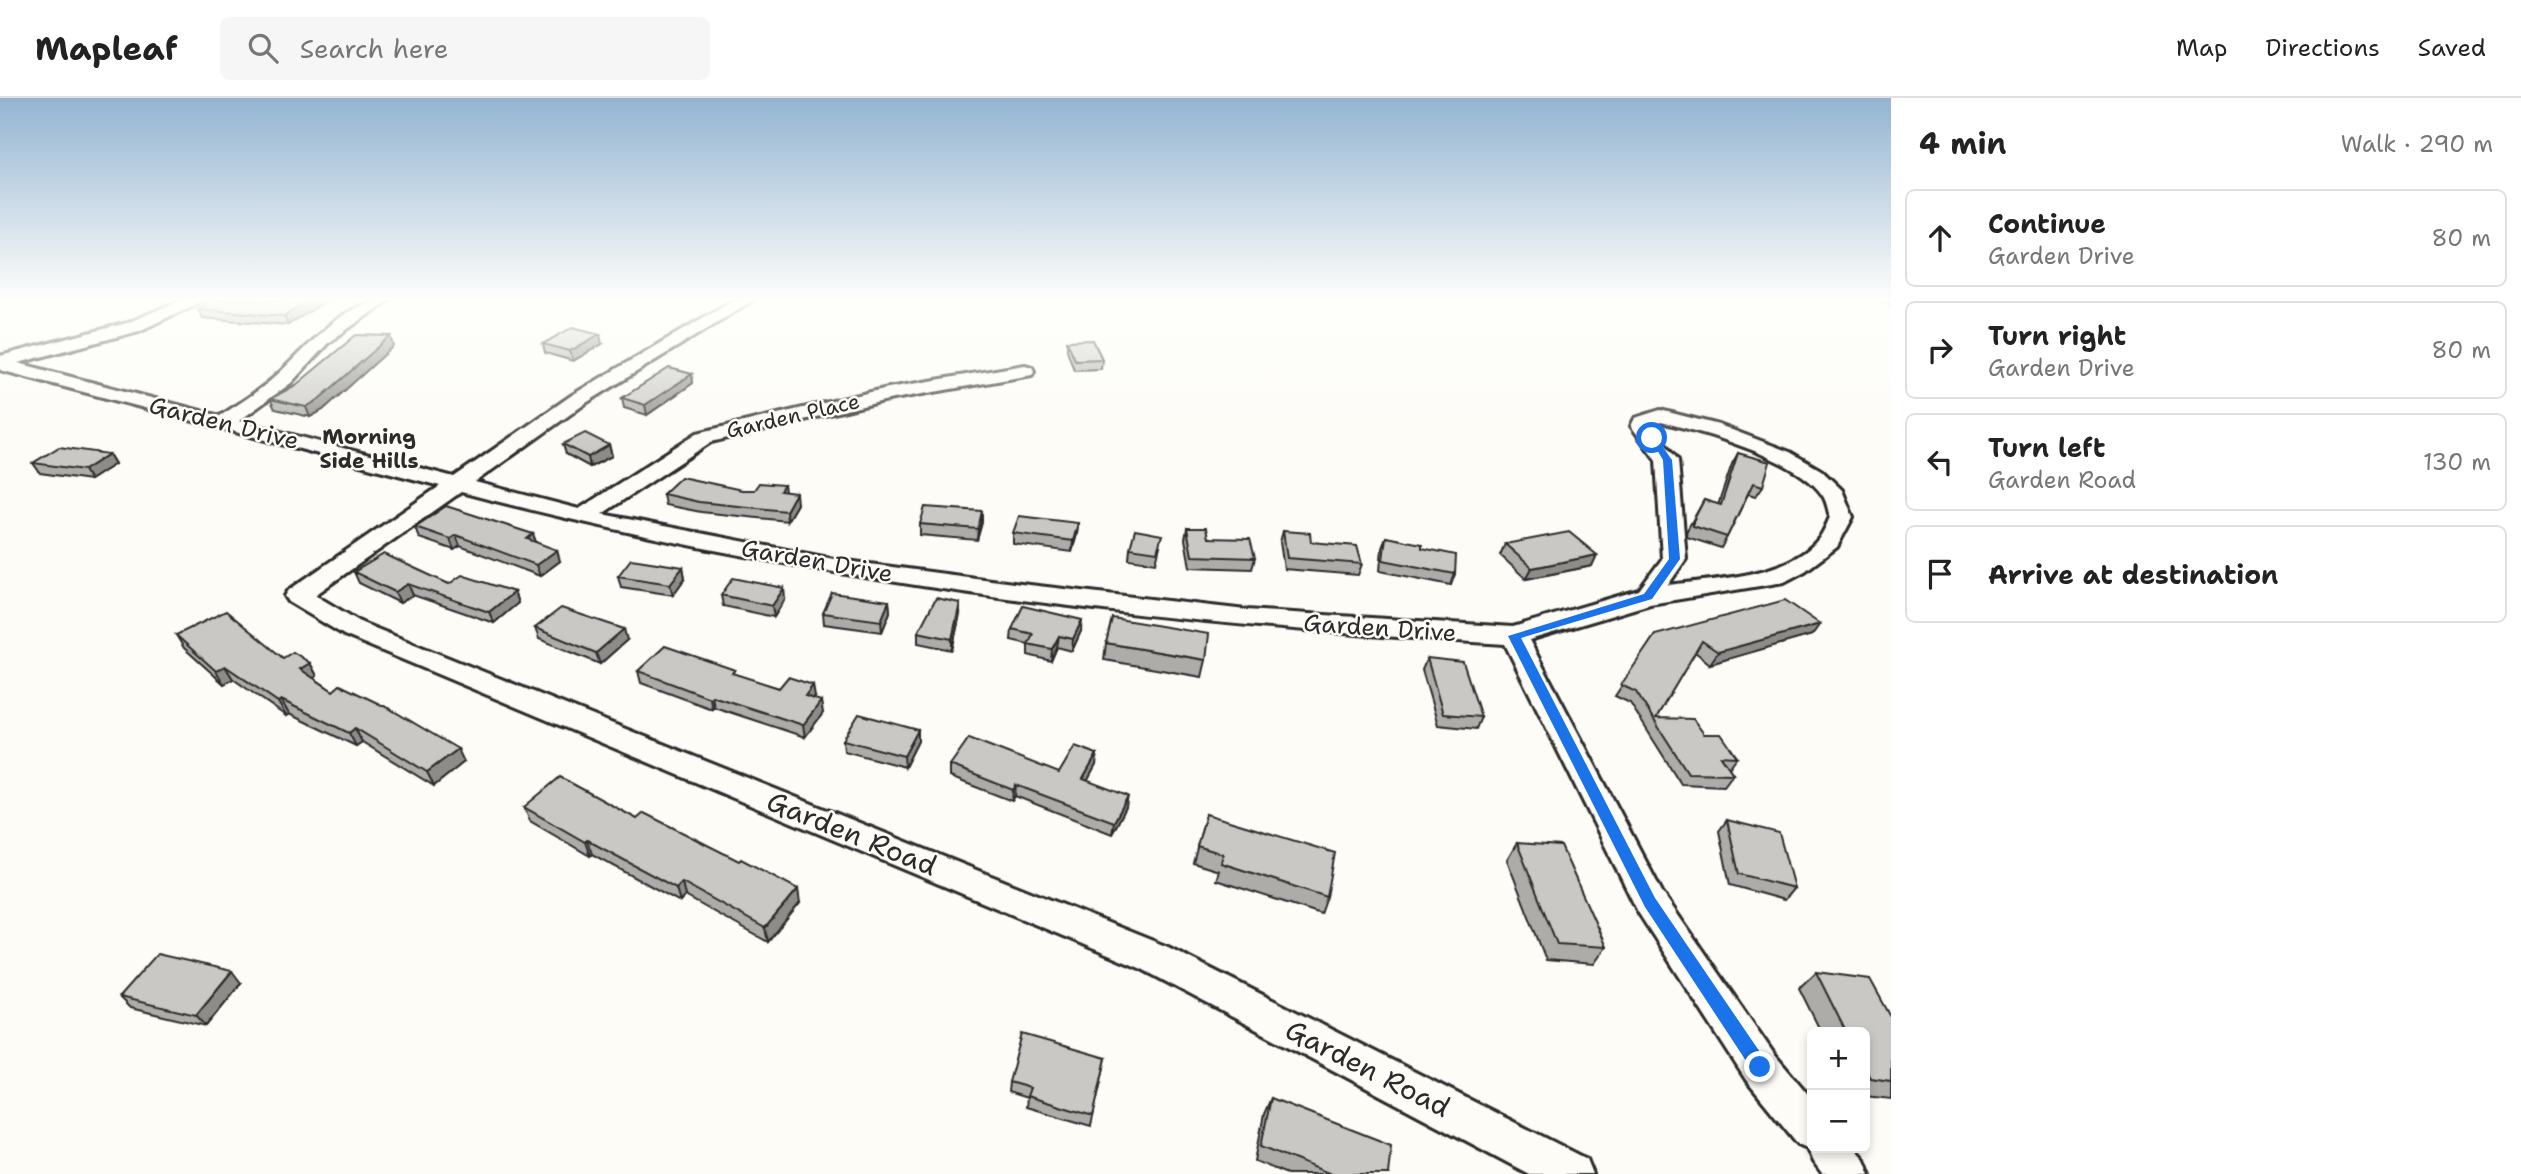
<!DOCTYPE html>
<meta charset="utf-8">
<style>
body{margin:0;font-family:"Shantell Sans",sans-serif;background:#f6f6f6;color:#222}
.controls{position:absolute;right:21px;bottom:21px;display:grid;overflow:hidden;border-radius:10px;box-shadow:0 4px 10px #0003}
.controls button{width:63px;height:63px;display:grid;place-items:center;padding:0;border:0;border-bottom:2px solid #e0e0e0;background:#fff;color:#222;font:35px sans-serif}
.stop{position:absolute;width:21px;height:21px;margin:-16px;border:5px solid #1a73e8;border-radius:50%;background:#fff}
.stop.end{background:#1a73e8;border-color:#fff;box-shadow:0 2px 7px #0008}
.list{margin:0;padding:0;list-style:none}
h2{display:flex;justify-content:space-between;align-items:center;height:91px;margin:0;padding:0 28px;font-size:30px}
h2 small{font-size:23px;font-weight:400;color:#767676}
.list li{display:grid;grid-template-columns:46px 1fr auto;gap:21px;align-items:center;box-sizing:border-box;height:98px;margin:0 14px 14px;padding:0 14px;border:2px solid #e0e0e0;border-radius:10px}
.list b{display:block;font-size:26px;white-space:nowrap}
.list p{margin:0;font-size:23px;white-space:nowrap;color:#767676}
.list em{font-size:23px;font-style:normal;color:#767676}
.icon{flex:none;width:38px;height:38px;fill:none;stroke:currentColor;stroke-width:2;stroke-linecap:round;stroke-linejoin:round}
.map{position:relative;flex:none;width:1891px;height:1076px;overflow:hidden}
header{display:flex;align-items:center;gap:42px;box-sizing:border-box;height:98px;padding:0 35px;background:#fff;border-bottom:2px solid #e0e0e0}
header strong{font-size:33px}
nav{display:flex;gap:38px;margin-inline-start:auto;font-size:24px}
.search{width:490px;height:63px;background:#f6f6f6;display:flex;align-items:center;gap:18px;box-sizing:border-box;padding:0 24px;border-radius:10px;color:#767676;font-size:26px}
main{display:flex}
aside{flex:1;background:#fff}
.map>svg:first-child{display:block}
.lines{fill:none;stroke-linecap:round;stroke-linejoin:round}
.stream{stroke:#7e7d7b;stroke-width:5}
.minor-casing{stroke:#2b2b2b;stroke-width:6}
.minor{fill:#fdfcf7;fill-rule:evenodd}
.wall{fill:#adaca9;stroke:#2b2b2b;stroke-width:2}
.shaded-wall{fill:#8d8c89;stroke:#2b2b2b;stroke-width:2}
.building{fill:#c9c8c4;stroke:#2b2b2b;stroke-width:2}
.route{fill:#1a73e8}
.labels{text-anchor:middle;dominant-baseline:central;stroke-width:5;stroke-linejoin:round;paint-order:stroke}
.far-street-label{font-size:21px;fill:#2b2b2b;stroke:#fdfcf7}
.far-neighbourhood-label{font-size:21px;font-weight:bold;fill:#2b2b2b;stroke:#fdfcf7}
.street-label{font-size:24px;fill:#2b2b2b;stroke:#fdfcf7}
.near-street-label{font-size:28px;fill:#2b2b2b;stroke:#fdfcf7}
</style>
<header>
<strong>Mapleaf</strong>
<div class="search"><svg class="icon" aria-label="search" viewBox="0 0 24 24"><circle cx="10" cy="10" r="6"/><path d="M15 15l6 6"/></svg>Search here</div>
<nav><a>Map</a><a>Directions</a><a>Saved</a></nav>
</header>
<main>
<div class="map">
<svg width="1891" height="1076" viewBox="0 0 1891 1076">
<rect width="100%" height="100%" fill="#fdfcf7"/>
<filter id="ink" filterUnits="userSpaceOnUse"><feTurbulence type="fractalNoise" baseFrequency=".0143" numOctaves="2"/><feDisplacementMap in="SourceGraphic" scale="14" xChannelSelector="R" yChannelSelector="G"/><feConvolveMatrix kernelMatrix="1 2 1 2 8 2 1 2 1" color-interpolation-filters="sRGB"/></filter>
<g filter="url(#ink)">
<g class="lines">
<path class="stream" d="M 1882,202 L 1891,206"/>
<g class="minor-casing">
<path id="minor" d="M 181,202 L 204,202 L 139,233 L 18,265 L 220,318 C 240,305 261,292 278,276 C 310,247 343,202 389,202 L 329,244 L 291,285 L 239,323 L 454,379 L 572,297 L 733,202 L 753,202 L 586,305 L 475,384 L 579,411 L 697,335 L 888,290 L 1025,267 L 1032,269 L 1034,273 L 1032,277 L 888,302 L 711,344 L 602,416 L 839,462 L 1021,486 L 1246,512 L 1513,529 L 1639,492 L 1662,461 L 1656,362 L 1631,328 L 1635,320 L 1660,312 L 1719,327 L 1790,354 L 1821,372 L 1842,392 L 1853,419 L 1837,449 L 1805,473 L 1784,484 L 1650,506 L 1529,542 L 1662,794 L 1774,956 L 1812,1001 L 1812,1050 L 1854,1050 L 1864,1061 L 1870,1076 L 1822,1076 L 1813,1064 L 1807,1050 L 1798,1046 L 1746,982 L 1638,814 L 1505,546 C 1153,526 802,484 461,394 L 315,497 L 362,525 L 1168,849 L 1587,1061 L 1593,1076 L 1529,1076 L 1142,871 L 344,537 L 289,504 L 285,498 L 289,492 L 440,388 L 0,272 L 0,258 L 127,225 ZM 1661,324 C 1703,334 1800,361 1823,398 C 1827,404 1828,413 1830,419 C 1827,426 1824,433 1820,439 C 1791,479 1713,481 1668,487 L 1686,461 L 1678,362 L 1651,328 Z"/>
</g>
<use href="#minor" class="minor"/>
</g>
<g class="wall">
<path d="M 327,202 L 288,227 L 202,220 L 198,211 Z"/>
<path d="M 1067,243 L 1102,261 L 1101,271 L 1074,272 L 1067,252 Z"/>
<path d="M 543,246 L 602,246 L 573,263 L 545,255 Z"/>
<path d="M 394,248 L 323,312 L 310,319 L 275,311 L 270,301 Z"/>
<path d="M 692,276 L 693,285 L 647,317 L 624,310 L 622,300 Z"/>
<path d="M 563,346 L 609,347 L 612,358 L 590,369 L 566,356 Z"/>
<path d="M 1738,355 L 1763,388 L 1756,398 L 1748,396 L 1727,439 L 1721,450 L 1687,439 L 1686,434 L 1704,402 L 1718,407 L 1732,366 Z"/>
<path d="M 109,356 L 115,366 L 90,382 L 40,375 L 33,365 Z"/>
<path d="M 784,387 L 785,394 L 797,406 L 787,423 L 701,414 L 665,407 L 663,396 L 754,392 Z"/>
<path d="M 982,413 L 982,424 L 977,442 L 920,437 L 920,426 Z"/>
<path d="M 1078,425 L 1077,436 L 1072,454 L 1013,446 L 1013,435 Z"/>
<path d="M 415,429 L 533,436 L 536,444 L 560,463 L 540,478 L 460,448 L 454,452 L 419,440 Z"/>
<path d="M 1187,430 L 1255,460 L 1252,471 L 1190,469 L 1185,441 Z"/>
<path d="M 1283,433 L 1362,466 L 1358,477 L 1284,471 L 1280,444 Z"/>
<path d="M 1386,439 L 1422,450 L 1455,476 L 1451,487 L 1380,473 L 1382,450 Z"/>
<path d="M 1505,446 L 1592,468 L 1526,481 L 1500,457 Z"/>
<path d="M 1160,448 L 1156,465 L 1129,461 L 1130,450 Z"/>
<path d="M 683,469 L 685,480 L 673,497 L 621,489 L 618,478 Z"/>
<path d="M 354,474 L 514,494 L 518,505 L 494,525 L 413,497 L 400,505 L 359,485 Z"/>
<path d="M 721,497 L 785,501 L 774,519 L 723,508 Z"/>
<path d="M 889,503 L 890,514 L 882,534 L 824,526 L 823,515 Z"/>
<path d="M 960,516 L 952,552 L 918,545 L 918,534 Z"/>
<path d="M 535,530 L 627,542 L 600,566 L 539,541 Z"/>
<path d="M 1012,531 L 1081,533 L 1072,553 L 1057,549 L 1051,563 L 1028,557 L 1028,546 L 1011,542 Z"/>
<path d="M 176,537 L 283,560 L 310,565 L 317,578 L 314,580 L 333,593 L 464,664 L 434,688 L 362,644 L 356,648 L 289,616 L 286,618 L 233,581 L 224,586 L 184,550 Z"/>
<path d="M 1655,537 L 1812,537 L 1710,566 L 1695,554 L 1656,620 L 1704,636 L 1737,659 L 1729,670 L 1733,676 L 1724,688 L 1681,686 L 1630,605 L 1615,598 Z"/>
<path d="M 1106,545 L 1206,562 L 1202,579 L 1104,562 Z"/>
<path d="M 1427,560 L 1481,619 L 1476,631 L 1438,627 L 1422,572 Z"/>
<path d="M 638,573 L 736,577 L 779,590 L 815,599 L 813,601 L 823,615 L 805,639 L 714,609 L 712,611 L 641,585 Z"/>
<path d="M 918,632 L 918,643 L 905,669 L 844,653 L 843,642 Z"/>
<path d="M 1097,656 L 1096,667 L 1087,683 L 1126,709 L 1112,736 L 1015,698 L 1012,703 L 950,679 L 950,667 L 1059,675 Z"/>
<path d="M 524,709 L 637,721 L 800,805 L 768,844 L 685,798 L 680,804 L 592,756 L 590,758 L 530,723 Z"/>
<path d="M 1206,716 L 1327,799 L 1321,816 L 1216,782 L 1219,773 L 1193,765 Z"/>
<path d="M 1727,722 L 1794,790 L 1784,802 L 1730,787 L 1719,733 Z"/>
<path d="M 1517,745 L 1606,849 L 1594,866 L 1546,862 L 1507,762 Z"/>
<path d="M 1816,874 L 1891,919 L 1891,1001 L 1865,998 L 1865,934 L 1821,934 L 1799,890 Z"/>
<path d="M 241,885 L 206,928 L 130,910 L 119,899 Z"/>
<path d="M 1106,960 L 1091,1028 L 1026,1009 L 1027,1000 L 1008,994 L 1009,984 Z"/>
<path d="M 1271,1000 L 1388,1076 L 1287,1076 L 1255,1063 L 1264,1016 Z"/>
</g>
<g class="shaded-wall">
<path d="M 309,202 L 327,202 L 288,227 L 284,218 Z"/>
<path d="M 600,236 L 602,246 L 573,263 L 570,253 Z"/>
<path d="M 391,238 L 394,248 L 323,312 L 310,319 L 306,309 Z"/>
<path d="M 692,276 L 693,285 L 647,317 L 645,307 Z"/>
<path d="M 609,347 L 612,358 L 590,369 L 588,359 Z"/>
<path d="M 109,356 L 115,366 L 90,382 L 84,372 Z"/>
<path d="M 796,395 L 797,406 L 787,423 L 786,413 Z"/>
<path d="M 982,413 L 982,424 L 977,442 L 978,431 Z"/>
<path d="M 1078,425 L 1077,436 L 1072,454 L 1073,443 Z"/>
<path d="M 533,436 L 537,447 L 527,441 Z"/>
<path d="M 456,437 L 460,448 L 454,452 L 450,441 Z"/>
<path d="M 557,452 L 560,463 L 540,478 L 536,467 Z"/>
<path d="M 1597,457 L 1592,468 L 1526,481 L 1532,470 Z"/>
<path d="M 683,469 L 685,480 L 673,497 L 670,486 Z"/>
<path d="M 408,486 L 413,497 L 400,505 L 395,494 Z"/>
<path d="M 784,490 L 785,501 L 774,519 L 772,508 Z"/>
<path d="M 514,494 L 518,505 L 494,525 L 489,514 Z"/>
<path d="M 889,503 L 890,514 L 882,534 L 881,523 Z"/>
<path d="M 960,505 L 960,516 L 952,552 L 952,541 Z"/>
<path d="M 1082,522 L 1081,533 L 1072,553 L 1073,541 Z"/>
<path d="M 1820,526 L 1812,537 L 1710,566 L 1718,554 Z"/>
<path d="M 624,531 L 627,542 L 600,566 L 596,555 Z"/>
<path d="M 1059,538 L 1057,549 L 1051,563 L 1052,551 Z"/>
<path d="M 310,565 L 317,578 L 307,584 L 300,571 Z"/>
<path d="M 225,568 L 233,581 L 224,586 L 216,573 Z"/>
<path d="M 813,587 L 815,599 L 806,610 L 805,598 Z"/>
<path d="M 712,598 L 714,609 L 712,611 L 710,600 Z"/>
<path d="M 281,602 L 289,616 L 286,618 L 278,604 Z"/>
<path d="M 821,603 L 823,615 L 805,639 L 803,627 Z"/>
<path d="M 355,630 L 362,644 L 356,648 L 349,635 Z"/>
<path d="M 918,632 L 918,643 L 905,669 L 904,658 Z"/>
<path d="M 458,651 L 464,664 L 434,688 L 427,674 Z"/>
<path d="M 1097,656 L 1096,667 L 1082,693 L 1083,681 Z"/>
<path d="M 1016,687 L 1015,698 L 1012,703 L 1013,692 Z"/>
<path d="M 1128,698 L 1126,709 L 1112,736 L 1114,724 Z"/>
<path d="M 587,742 L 592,756 L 590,758 L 585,744 Z"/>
<path d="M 682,784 L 685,798 L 680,804 L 676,790 Z"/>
<path d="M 798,791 L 800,805 L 768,844 L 765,830 Z"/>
<path d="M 232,873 L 241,885 L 206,928 L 196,917 Z"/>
</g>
<g class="building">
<path d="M 212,202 L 309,202 L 284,218 L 198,211 Z"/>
<path d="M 573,229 L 600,236 L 570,253 L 543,246 Z"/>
<path d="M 356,237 L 391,238 L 318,302 L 306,309 L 270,301 L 296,287 Z"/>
<path d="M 1093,242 L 1102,261 L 1075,262 L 1067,243 Z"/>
<path d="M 669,270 L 692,276 L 645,307 L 622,300 Z"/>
<path d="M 585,335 L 609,347 L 588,359 L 563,346 Z"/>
<path d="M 59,349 L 109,356 L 84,372 L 33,365 Z"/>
<path d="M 1738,355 L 1770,364 L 1763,388 L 1753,385 L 1727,439 L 1693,428 L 1693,423 L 1704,402 L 1721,407 Z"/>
<path d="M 681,379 L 742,392 L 754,392 L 759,385 L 784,387 L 780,393 L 796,395 L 786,413 L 699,404 L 663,396 Z"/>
<path d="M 446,408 L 533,436 L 527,441 L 557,452 L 536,467 L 456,437 L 450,441 L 415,429 Z"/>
<path d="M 925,409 L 982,413 L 978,431 L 920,426 Z"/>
<path d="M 1019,418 L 1078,425 L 1073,443 L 1013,435 Z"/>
<path d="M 1187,430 L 1206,430 L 1208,440 L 1250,441 L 1255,460 L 1192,458 Z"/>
<path d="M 1135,432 L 1162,437 L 1157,454 L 1130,450 Z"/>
<path d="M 1283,433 L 1310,435 L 1311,444 L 1357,448 L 1362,466 L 1287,460 Z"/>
<path d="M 1569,434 L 1597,457 L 1532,470 L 1505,446 Z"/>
<path d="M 1386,439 L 1422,446 L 1422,450 L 1456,457 L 1455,476 L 1383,462 Z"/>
<path d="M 384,456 L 449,486 L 462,477 L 514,494 L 489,514 L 408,486 L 395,494 L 354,474 Z"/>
<path d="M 631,461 L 683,469 L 670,486 L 618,478 Z"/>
<path d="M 733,480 L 784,490 L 772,508 L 721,497 Z"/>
<path d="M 832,495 L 889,503 L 881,523 L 823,515 Z"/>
<path d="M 936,500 L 960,505 L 952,541 L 918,534 Z"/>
<path d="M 1785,502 L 1820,526 L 1718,554 L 1702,543 L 1656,620 L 1693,621 L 1704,636 L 1721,636 L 1737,659 L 1721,658 L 1733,676 L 1688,675 L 1636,594 L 1621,587 L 1655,537 Z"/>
<path d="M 1023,508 L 1082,522 L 1073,541 L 1059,538 L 1052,551 L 1028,546 L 1033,536 L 1012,531 Z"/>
<path d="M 561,510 L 624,531 L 596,555 L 535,530 Z"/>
<path d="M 226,513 L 283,560 L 293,554 L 310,565 L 300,571 L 333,593 L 340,587 L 390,611 L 458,651 L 427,674 L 355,630 L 349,635 L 281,602 L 278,604 L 225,568 L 216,573 L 176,537 Z"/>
<path d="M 1112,520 L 1209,536 L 1206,562 L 1106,545 Z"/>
<path d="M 665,548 L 735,572 L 732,575 L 779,590 L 788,579 L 813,587 L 805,598 L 821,603 L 803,627 L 712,598 L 710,600 L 638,573 Z"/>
<path d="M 1427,560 L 1463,564 L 1481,619 L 1443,616 Z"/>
<path d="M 859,616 L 918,632 L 904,658 L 843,642 Z"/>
<path d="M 969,640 L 1059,675 L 1075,648 L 1097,656 L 1083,681 L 1128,698 L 1114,724 L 1016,687 L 1013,692 L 950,667 Z"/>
<path d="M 560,679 L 637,721 L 644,715 L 739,763 L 741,761 L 798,791 L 765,830 L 682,784 L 676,790 L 587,742 L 585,744 L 524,709 Z"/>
<path d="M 1206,716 L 1335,755 L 1327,799 L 1221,765 L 1223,756 L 1197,748 Z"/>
<path d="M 1727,722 L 1779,735 L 1794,790 L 1739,776 Z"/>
<path d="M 1517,745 L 1561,748 L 1606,849 L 1557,846 Z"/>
<path d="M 157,856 L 232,873 L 196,917 L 119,899 Z"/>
<path d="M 1816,874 L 1870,881 L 1891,919 L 1891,983 L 1870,980 L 1865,970 L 1865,934 L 1846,934 Z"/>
<path d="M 1022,936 L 1106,960 L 1093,1018 L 1027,998 L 1030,990 L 1009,984 Z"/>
<path d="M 1271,1000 L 1391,1047 L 1388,1076 L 1331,1076 L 1261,1048 Z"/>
</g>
</g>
<linearGradient id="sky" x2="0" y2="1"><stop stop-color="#93b4d2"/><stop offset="0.57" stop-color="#fefefb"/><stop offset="1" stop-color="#fefefb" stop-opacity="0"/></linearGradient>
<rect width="1891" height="353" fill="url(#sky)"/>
<path class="route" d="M 1649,338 L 1655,338 L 1672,362 L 1680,461 L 1652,501 L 1521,540 L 1655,800 L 1766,963 L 1769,969 L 1766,975 L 1760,977 L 1754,975 L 1645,809 L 1508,538 L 1644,496 L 1669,461 L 1663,362 Z"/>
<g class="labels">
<g class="far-street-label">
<text transform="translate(793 318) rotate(-13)">Garden Place</text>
</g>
<g class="far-neighbourhood-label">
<text x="369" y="339">Morning<tspan x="369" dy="24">Side Hills</tspan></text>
</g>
<g class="street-label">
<text transform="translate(224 325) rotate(14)">Garden Drive</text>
<text transform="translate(817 463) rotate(10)">Garden Drive</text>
<text transform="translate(1380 530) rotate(4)">Garden Drive</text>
</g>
<g class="near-street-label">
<text transform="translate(852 735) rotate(22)">Garden Road</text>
<text transform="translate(1368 970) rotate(27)">Garden Road</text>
</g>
</g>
</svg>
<div class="controls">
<button>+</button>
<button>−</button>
</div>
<div class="stop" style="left:1652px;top:340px"></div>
<div class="stop end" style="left:1760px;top:969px"></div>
</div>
<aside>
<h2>4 min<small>Walk · 290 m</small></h2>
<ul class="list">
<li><svg class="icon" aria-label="ahead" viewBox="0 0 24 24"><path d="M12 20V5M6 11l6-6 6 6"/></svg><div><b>Continue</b><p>Garden Drive</p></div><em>80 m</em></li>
<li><svg class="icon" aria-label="right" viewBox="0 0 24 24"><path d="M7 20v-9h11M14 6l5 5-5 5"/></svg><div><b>Turn right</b><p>Garden Drive</p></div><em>80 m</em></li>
<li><svg class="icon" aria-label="left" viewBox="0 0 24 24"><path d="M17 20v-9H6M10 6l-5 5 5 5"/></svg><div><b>Turn left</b><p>Garden Road</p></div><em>130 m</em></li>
<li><svg class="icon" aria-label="arrive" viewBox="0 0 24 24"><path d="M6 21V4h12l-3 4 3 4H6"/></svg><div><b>Arrive at destination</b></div></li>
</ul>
</aside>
</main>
